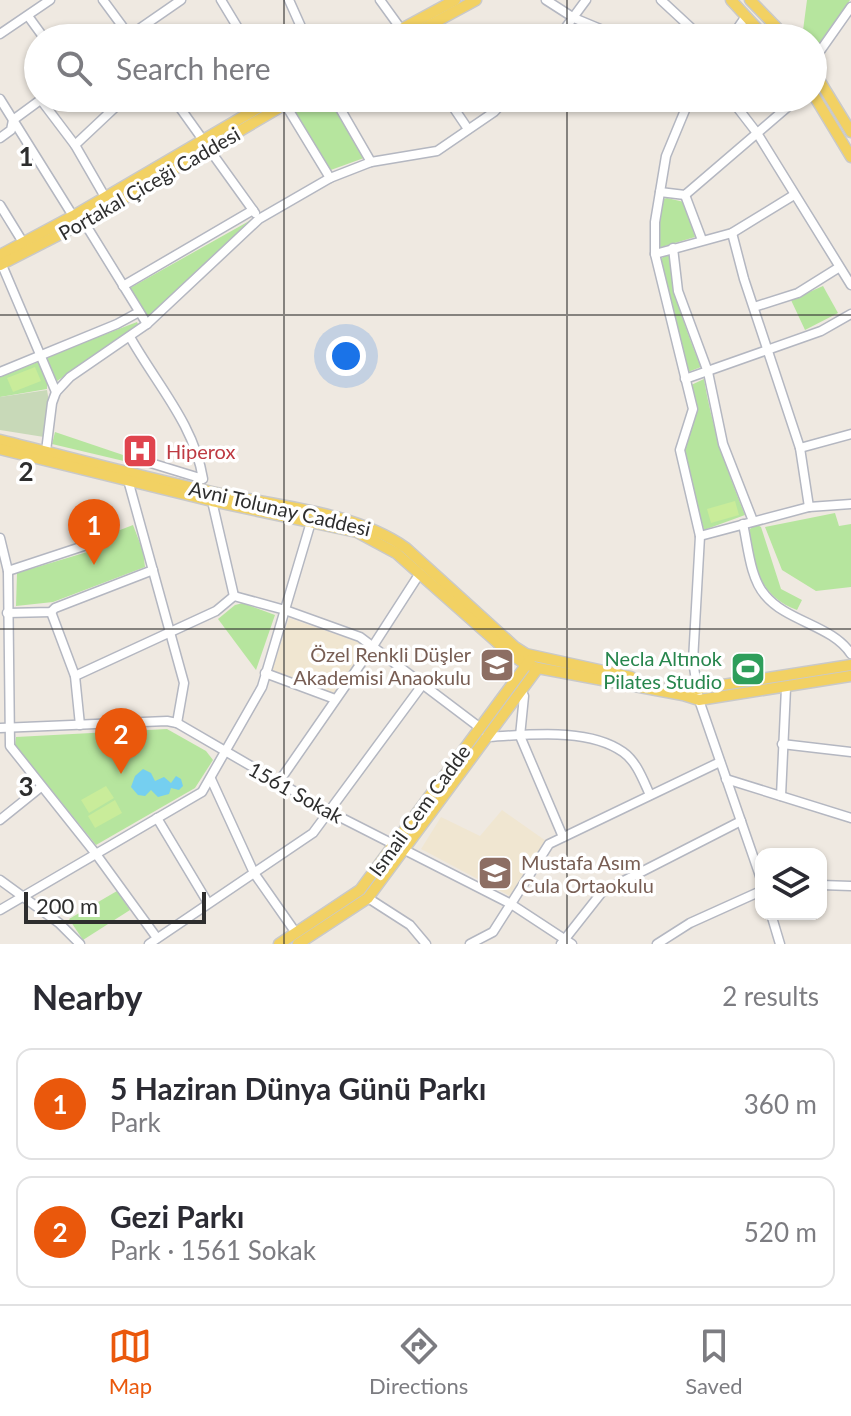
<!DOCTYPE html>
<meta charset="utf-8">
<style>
body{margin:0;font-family:Lato,sans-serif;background:#f2f2f3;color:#2b2b33}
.controls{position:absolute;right:24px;bottom:24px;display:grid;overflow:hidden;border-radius:16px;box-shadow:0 2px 6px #0004}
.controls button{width:72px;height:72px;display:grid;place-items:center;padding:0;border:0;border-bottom:2px solid #e1e1e2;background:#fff;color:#2b2b33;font:40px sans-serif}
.scale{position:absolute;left:24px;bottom:20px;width:182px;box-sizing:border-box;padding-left:8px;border:4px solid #2e2e2e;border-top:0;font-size:22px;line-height:28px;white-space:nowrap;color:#2e2e2e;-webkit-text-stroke:6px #fff;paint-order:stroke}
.you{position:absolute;left:346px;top:356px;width:28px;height:28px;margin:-20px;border:6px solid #fff;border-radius:50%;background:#1a73e8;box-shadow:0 0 0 12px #1a73e833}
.badge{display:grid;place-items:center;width:52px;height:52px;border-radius:50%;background:#ea580c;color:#fff;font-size:26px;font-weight:700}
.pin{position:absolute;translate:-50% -66px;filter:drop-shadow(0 2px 4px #0008)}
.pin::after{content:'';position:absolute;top:42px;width:28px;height:24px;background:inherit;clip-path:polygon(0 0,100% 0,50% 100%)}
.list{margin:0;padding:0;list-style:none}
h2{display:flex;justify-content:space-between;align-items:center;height:104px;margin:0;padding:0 32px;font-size:34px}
h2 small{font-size:26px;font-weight:400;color:#7c7c81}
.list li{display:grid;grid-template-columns:52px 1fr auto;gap:24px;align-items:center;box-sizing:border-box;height:112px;margin:0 16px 16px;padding:0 16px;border:2px solid #e1e1e2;border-radius:16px}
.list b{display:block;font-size:30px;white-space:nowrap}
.list p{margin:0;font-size:26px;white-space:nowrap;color:#7c7c81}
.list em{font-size:26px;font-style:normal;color:#7c7c81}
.icon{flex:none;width:44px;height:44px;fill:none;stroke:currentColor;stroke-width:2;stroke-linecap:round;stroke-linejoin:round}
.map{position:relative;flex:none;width:851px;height:944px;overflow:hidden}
.search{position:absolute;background:#fff;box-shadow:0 2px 6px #0004;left:24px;right:24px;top:24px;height:88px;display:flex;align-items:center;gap:20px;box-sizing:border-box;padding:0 28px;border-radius:44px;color:#7c7c81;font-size:30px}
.sheet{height:360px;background:#fff}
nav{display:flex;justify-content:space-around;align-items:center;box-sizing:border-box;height:112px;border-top:2px solid #e1e1e2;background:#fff;font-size:22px;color:#7c7c81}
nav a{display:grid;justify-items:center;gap:4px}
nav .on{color:#ea580c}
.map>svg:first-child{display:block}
.education{fill:#f0e6d1}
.green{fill:#b6e59e}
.cemetery{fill:#c8d9b8}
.pitch{fill:#c9ec9a}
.water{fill:#75cff0}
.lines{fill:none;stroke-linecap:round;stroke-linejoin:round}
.minor-casing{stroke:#b4b7c1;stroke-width:11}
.major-casing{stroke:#c9c9c9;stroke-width:13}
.minor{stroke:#fff;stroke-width:8}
.major{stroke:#f2d163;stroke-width:10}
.grid{fill:none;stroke:#2e2e2e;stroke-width:2;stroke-opacity:0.55}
.labels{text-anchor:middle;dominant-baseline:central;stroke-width:7;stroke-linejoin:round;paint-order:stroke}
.street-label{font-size:20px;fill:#2e2e2e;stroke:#fff}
.health-label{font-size:20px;fill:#be3a42;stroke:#fff;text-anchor:start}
.education-label{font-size:20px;fill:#785e54;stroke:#fff;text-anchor:end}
.leisure-label{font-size:20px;fill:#27864d;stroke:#fff;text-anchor:end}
.grid-label{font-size:26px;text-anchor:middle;font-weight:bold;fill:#2e2e2e;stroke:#fff;stroke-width:7;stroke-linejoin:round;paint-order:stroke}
</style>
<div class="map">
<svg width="851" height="944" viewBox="0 0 851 944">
<rect width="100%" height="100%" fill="#efe9e1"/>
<g class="education">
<path d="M 289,618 L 358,642 L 367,649 L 335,694 L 272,671 Z"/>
<path d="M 502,810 L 546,841 L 510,896 L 421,849 L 441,817 L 480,836 Z"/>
</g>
<g class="green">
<path d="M 807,0 L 850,0 L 813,52 L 813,38 L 802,38 Z"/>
<path d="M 318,98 L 328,98 L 364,158 L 328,171 L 292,112 Z"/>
<path d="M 667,198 L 684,202 L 695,237 L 658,248 L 656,241 L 663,199 Z"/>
<path d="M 251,220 L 148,318 L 130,288 Z"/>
<path d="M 664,256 L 669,256 C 673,295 686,330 701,367 L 688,372 L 659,261 Z"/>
<path d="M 823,286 L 838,313 L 805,330 L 791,300 Z"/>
<path d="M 137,322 L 139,326 L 57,381 L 46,357 Z"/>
<path d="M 38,362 L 47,380 L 47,389 L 0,397 L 0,377 Z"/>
<path d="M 704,379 C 712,428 727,470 745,515 L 704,530 L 684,459 L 684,451 L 696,414 L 689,386 Z"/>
<path d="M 55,432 L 129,457 L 128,462 L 52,444 Z"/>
<path d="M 835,513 L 839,526 L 851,524 L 851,587 L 816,591 L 782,570 L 765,527 Z"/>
<path d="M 756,524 L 761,527 L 781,589 L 802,600 L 797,610 C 761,597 753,567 748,531 Z"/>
<path d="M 133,525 L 143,551 L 145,567 L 53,602 L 16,606 L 17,573 L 104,547 L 102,537 Z"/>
<path d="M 243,603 L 275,615 L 256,670 L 218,619 L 235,605 Z"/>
<path d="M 167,729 L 206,751 L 213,760 L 195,788 L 96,845 L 15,745 L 16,737 Z"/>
<path d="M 117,891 L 130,910 L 83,940 L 69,919 Z"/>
</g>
<path class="cemetery" d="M 47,390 L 50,408 L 44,437 L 0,430 L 0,397 Z"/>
<g class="pitch">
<path d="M 35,367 L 41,381 L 13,392 L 7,378 Z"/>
<path d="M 735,501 L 739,515 L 711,523 L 707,509 Z"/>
<path d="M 106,786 L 114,798 L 89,813 L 81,800 Z"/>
<path d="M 115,800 L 122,813 L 95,828 L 88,816 Z"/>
</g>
<path class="water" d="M 143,769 L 151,773 L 155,781 L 164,777 L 171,783 L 176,776 L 181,779 L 183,786 L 179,790 L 171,788 L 169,794 L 158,797 L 151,790 L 145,796 L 138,795 L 131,787 L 135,776 Z"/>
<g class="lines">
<g class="minor-casing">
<g id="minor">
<path d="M 103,0 L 131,38"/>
<path d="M 221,0 L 244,38"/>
<path d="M 289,0 L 306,38"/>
<path d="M 380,0 L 401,29"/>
<path d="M 546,0 L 574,18 L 622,38"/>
<path d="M 661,0 L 702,38"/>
<path d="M 28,16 L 44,38"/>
<path d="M 0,34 L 50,0"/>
<path d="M 126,38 L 181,0"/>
<path d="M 558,38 L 586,0"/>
<path d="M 731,38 L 746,16"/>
<path d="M 813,61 L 851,7"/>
<path d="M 173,98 L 203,140"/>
<path d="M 334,98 L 371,162"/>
<path d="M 447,98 L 468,129"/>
<path d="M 690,98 L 666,156 L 655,222 L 655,254 L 693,409 L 680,450 L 700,536 L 693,661 L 699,700 L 761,879"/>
<path d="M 730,98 L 757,133 L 851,285"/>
<path d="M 0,99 L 73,216"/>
<path d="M 41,100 L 75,145 L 105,197"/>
<path d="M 285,104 L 330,178"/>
<path d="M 0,138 L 11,130 L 13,120 L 43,98"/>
<path d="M 75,145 L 125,98"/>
<path d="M 209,149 L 255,213"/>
<path d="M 660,192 L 685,195 L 798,98"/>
<path d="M 685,195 L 702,240"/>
<path d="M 0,205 L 24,244"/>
<path d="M 84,222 L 147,324"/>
<path d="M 732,233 L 744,279 L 800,448 L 809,507"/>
<path d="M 673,248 L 678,291 L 708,372 L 723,444 L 753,521"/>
<path d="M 655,254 L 732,233 L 794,195"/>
<path d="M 2,265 L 56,392"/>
<path d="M 123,286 L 253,210"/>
<path d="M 754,307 L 798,293 L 838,268"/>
<path d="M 130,337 C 157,385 194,424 203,479 L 131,457"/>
<path d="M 0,372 L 117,324 L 139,312"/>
<path d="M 685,379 L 821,331 L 851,314"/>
<path d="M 800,448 L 851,434"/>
<path d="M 46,451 L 52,403 L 56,392 L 70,377 L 147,324 L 259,219 L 330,178 L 371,162 L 437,151 L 494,112 L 507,98"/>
<path d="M 128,480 L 184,683 L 177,723"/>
<path d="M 212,501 L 234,596"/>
<path d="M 743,524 C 748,546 750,578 765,595 C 787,622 832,625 851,654"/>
<path d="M 700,536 L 809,507 L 851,504"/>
<path d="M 0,538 L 8,571 L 10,746 L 96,854 L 157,938"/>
<path d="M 8,571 L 102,540"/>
<path d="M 234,596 L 285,610 L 360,637 L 479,727"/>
<path d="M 51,612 L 75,676 L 80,725"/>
<path d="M 7,613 L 51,612 L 55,608 L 153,570"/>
<path d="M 265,673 L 335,699"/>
<path d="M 75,676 L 216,611 L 234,596"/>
<path d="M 521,690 L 524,696 L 520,736 L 563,837"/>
<path d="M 0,728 L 167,721 L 177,723 L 330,812 L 511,904 L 572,944"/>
<path d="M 486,737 C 527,735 588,727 623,752 C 637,762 643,780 650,795"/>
<path d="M 782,744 L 851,752"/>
<path d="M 211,779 L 254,873 L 296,933"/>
<path d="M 726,779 L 851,818"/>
<path d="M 278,783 L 373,646 L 420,573"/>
<path d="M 781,796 L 786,688"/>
<path d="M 157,818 L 208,903"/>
<path d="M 0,820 L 41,787"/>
<path d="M 0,880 L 59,923 L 80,944"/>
<path d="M 821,885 L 851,886"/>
<path d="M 368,898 L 410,925 L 426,944"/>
<path d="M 0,910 L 202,792 L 262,687 L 311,522"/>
<path d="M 771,914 L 780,944"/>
<path d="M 149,944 L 313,833 L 423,684"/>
<path d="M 470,944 L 493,932 L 549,844 L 720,762"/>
<path d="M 561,944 L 602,892 L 741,821"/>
<path d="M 657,944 L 690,923 L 761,891"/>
</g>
</g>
<g class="major-casing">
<g id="major">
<path d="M 731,0 L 766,38"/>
<path d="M 750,0 L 787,38"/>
<path d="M 385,38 L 455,0"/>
<path d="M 406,38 L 476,0"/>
<path d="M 813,70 L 851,132"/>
<path d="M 813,94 L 851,157"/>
<path d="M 0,255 L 73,216 L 275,98"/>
<path d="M 0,265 L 84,222 L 296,98"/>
<path d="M 0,440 C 69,457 138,476 208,491 C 272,506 352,510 406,548 L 515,647 L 526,654 L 631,677"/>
<path d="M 0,449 L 212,501 L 357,532 L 396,553 L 509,653 L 525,664 L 538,668 L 683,695 L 699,700 L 851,676"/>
<path d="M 670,685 L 697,689 L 851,665"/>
<path d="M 279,944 L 360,890 L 530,660"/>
<path d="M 298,944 L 368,898 L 538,668"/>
</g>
</g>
<use href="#minor" class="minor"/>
<use href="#major" class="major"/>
</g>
<path class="grid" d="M 284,0 L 284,38M 567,0 L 567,38M 284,98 L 284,944M 567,98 L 567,944M 0,315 L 851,315M 0,629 L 851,629"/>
<defs>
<g id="hospital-square" transform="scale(1.8)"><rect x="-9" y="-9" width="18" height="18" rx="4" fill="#e0444e" stroke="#fff"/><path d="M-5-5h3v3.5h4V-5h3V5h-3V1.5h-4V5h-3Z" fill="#fff"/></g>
<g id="school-square" transform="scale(1.8)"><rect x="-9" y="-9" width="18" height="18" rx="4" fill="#8d6e63" stroke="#fff"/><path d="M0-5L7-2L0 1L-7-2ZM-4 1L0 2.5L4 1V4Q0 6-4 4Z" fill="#fff"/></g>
<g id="stadium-square" transform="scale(1.8)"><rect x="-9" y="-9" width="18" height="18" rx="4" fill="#2e9e5b" stroke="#fff"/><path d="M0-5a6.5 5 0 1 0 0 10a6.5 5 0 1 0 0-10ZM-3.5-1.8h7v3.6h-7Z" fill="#fff"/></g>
</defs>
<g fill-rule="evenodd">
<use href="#hospital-square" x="140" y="451"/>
<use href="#school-square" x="497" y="665"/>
<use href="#stadium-square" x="748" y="669"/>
<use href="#school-square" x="495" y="873"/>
</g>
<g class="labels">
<g class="street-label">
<text transform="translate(149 183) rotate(-30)">Portakal Çiceği Caddesi</text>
<text transform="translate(280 508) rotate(13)">Avni Tolunay Caddesi</text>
<text transform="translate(296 792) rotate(29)">1561 Sokak</text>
<text transform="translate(419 810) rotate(-54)">Ismail Cem Cadde</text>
</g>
<g class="health-label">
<text x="166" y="451">Hiperox</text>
</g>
<g class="education-label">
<text x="471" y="654">Özel Renkli Düşler<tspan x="471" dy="23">Akademisi Anaokulu</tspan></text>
<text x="521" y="862" text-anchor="start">Mustafa Asım<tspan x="521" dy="23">Cula Ortaokulu</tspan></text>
</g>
<g class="leisure-label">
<text x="722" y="658">Necla Altınok<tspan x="722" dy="23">Pilates Studio</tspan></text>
</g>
</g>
<g class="grid-label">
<text x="26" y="166">1</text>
<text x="26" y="481">2</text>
<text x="26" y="796">3</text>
</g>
</svg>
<div class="controls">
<button><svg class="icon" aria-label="layers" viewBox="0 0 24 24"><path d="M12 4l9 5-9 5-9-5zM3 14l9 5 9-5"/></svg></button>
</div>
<div class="scale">200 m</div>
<div class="you"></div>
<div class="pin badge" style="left:94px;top:565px">1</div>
<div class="pin badge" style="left:121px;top:774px">2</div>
<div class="search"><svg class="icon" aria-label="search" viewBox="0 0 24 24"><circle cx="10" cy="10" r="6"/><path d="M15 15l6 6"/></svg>Search here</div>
</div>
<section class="sheet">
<h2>Nearby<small>2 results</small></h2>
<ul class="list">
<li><span class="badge">1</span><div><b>5 Haziran Dünya Günü Parkı</b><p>Park</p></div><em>360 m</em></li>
<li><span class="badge">2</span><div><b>Gezi Parkı</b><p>Park · 1561 Sokak</p></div><em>520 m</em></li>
</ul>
</section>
<nav>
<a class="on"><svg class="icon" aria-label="map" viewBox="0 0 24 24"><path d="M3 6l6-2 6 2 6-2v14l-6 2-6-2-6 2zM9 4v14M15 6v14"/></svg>Map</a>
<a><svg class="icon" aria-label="directions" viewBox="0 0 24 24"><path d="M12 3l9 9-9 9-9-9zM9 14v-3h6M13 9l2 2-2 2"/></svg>Directions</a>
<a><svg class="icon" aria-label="saved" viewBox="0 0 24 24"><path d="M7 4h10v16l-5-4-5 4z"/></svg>Saved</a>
</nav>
